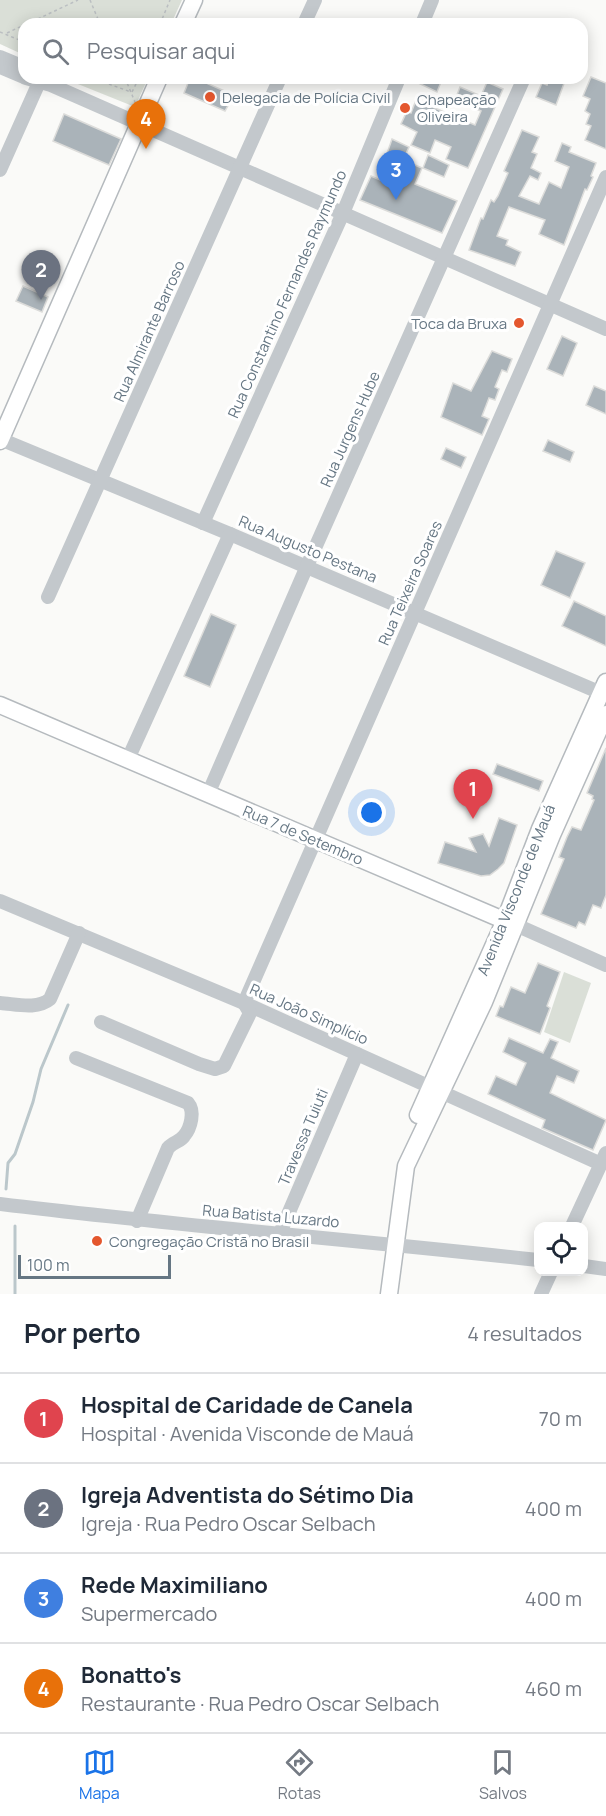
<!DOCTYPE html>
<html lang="pt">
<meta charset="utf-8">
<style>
body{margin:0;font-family:Manrope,sans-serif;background:#f2f2f3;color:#1f2937}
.controls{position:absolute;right:18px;bottom:18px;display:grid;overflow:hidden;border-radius:12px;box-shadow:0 3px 15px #0003}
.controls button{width:54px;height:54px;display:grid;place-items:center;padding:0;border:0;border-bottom:2px solid #e0e1e3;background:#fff;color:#1f2937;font:30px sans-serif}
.scale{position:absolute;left:18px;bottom:15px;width:153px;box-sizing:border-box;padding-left:6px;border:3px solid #657683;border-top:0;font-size:16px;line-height:21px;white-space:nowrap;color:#657683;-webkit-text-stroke:4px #fff;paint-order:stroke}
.you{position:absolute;left:372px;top:813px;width:21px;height:21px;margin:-15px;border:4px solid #fff;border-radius:50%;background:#1a73e8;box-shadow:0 0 0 9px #1a73e833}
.badge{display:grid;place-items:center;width:39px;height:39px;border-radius:50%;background:#1a73e8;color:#fff;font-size:20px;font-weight:700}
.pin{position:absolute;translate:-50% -50px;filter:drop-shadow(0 2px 3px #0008)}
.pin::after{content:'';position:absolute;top:32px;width:21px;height:18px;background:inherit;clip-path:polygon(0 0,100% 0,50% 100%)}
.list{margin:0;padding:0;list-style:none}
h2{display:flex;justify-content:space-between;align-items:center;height:78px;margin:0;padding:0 24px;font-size:26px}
h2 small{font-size:20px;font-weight:400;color:#747a83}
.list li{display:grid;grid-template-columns:39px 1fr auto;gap:18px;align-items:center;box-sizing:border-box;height:90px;padding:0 24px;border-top:2px solid #e0e1e3}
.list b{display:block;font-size:22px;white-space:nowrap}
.list p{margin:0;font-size:20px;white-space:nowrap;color:#747a83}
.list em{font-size:20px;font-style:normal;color:#747a83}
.icon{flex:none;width:33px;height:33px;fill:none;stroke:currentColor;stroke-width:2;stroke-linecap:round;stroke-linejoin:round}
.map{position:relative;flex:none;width:606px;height:1294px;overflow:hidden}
.search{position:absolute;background:#fff;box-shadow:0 3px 15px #0003;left:18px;right:18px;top:18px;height:66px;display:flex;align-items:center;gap:15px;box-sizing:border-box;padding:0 21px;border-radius:18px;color:#747a83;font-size:22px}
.sheet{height:438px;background:#fff}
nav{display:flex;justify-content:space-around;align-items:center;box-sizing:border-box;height:84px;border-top:2px solid #e0e1e3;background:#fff;font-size:16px;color:#747a83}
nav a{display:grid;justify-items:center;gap:3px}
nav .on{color:#1a73e8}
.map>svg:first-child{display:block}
.green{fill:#dadfd7}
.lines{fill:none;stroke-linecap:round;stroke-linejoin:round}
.stream{stroke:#bbc7cb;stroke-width:3}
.building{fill:#aab3b9;stroke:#dcdcda;stroke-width:1.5}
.major-casing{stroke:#b5babe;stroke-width:19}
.path{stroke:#bbbfc2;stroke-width:1.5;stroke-dasharray:3 3;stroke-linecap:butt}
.minor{stroke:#c3c8cc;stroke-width:14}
.major{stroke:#fff;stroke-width:16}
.poi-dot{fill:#e4572e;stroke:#fff;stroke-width:2}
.labels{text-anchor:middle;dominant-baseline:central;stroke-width:6;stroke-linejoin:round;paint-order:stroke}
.poi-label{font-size:15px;fill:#657683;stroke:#fff;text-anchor:start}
.street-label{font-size:15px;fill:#657683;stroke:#fff}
</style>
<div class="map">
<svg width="606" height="1294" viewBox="0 0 606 1294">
<rect width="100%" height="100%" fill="#fafaf8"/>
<g class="green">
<path d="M 0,0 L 182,0 L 171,24 L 24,24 L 24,55 L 0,44 Z"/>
<path d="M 63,78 L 148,78 L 135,107 Z"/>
<path d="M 564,972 L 591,983 L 570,1043 L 544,1032 Z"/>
</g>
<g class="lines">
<g class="stream">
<path d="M 6,1189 L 8,1163 L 15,1154 L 33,1102 L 41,1069 L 68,1005"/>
<path d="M 15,1226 L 15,1294"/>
</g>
</g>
<g class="building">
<path d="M 591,77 L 606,83 L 606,149 L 585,140 L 591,126 L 586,124 L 590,114 L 585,111 L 590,99 L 583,96 Z"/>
<path d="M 190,78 L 209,78 L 206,83 L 229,93 L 226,100 L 230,102 L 225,111 L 184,93 Z"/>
<path d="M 408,78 L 432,78 L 441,82 L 437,92 Z"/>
<path d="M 549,78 L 566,78 L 556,105 L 536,97 L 542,83 L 547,85 Z"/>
<path d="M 487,82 L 503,89 L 468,168 L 446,159 L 451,147 L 435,140 L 430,153 L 411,145 L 417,132 L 401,124 L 407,111 L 411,113 L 416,100 L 475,125 L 481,111 L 455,100 L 460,87 L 481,96 Z"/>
<path d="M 64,114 L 121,139 L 109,165 L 53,141 Z"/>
<path d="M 522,130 L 539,137 L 532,152 L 537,154 L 531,168 L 541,173 L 538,180 L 530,176 L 519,196 L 539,204 L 549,182 L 561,188 L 569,167 L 555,161 L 562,143 L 571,147 L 569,152 L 596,163 L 591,176 L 593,177 L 587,190 L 585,189 L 564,245 L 539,234 L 545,220 L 509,207 L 497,236 L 508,240 L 506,245 L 521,252 L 515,266 L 469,250 L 481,218 L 483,219 L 491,200 L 494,202 L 498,196 L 508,173 L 504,171 Z"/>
<path d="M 392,139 L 409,147 L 403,160 L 422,168 L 415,184 L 457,201 L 442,233 L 360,200 L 371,176 L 399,188 L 404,174 L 383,165 Z"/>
<path d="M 428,155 L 449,165 L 444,177 L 423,168 Z"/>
<path d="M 23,286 L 48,297 L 42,312 L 16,301 Z"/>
<path d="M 562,336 L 577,343 L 563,376 L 547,369 Z"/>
<path d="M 492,351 L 512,359 L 507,372 L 502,370 L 495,387 L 499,389 L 495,400 L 489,398 L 482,416 L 489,419 L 482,435 L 441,417 L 453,383 L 471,391 Z"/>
<path d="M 594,386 L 606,391 L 606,414 L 586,405 Z"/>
<path d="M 548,440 L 574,452 L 570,462 L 543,451 Z"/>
<path d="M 446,448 L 466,457 L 461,468 L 441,459 Z"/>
<path d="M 556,551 L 585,563 L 570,598 L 541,585 Z"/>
<path d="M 574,601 L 606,616 L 606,646 L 562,626 Z"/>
<path d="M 211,614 L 236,625 L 210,687 L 184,676 Z"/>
<path d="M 606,748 L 606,895 L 601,908 L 593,905 L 585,925 L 579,922 L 576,928 L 541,914 L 564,859 L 559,857 L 567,837 L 572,827 L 581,830 L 594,800 L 592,799 L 593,796 L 587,793 Z"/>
<path d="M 497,764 L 543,781 L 539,791 L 493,774 Z"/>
<path d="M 499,818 L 517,825 L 504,863 L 498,869 L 490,875 L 481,876 L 438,863 L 445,842 L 476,852 L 469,838 L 483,834 L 489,846 Z"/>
<path d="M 538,963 L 560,972 L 547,1006 L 550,1008 L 540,1034 L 496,1016 L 500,1006 L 503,1007 L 511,987 L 525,993 Z"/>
<path d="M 509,1038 L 543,1053 L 550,1039 L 558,1042 L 551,1058 L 579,1071 L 574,1083 L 557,1076 L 550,1093 L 606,1120 L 593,1150 L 542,1128 L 545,1120 L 488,1094 L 496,1076 L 516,1085 L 526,1063 L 503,1052 Z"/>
</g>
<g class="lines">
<g class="major-casing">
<g id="major">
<path d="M 183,24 L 194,0"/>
<path d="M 0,441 L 159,78"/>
<path d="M 0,705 L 515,925"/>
<path d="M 418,1115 L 505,920 L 540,829 L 606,682"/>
<path d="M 389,1294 L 406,1166 L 484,1002 L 552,835 L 606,714"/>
</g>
</g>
<g class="path">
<path d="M 90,0 L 100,24"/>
<path d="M 27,24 L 78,0"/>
<path d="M 160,24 L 170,0"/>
<path d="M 0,32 L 24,42"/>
<path d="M 7,33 L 24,25"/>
<path d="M 92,78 L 131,92"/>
<path d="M 125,78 L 135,102"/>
<path d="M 132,92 L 139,78"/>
</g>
<g class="minor">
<path d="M 304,24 L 315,0"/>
<path d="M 422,24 L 432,0"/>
<path d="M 0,57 L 24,67"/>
<path d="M 0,67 L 24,77"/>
<path d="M 26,78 L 51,85 L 606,329"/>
<path d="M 0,170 L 41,78"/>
<path d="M 0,439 L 230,534 L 601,693"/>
<path d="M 203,523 L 343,213 L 399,78"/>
<path d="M 48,597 L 280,78"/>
<path d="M 128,759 L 230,534"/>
<path d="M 208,794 L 307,566 L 524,78"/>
<path d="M 0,901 L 244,1003 L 601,1164"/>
<path d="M 516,925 L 606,965"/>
<path d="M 0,1003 C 16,1004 37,1010 50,999 L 79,933"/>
<path d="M 101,1022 L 199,1064 L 215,1069 L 224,1066 L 250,1013 L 244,1003 L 606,177"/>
<path d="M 76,1058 L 188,1103 C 195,1111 191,1128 184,1136 C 180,1142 173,1142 168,1148 L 137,1221"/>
<path d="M 0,1204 C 179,1226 359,1240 538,1260"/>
<path d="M 572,1226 L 606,1153"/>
<path d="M 280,1233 L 357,1054"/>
<path d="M 584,1266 L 606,1269"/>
<path d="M 541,1294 L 551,1272"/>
</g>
<use href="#major" class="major"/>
</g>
<g class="poi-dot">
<circle cx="210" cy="97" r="6"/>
<circle cx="405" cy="108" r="6"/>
<circle cx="519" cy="323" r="6"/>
<circle cx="97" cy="1241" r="6"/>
</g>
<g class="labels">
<g class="poi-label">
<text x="222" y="97">Delegacia de Polícia Civil</text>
<text x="417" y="99">Chapeação<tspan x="417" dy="17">Oliveira</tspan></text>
<text x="507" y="323" text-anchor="end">Toca da Bruxa</text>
<text x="109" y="1241">Congregação Cristã no Brasil</text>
</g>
<g class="street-label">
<text transform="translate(287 294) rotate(-66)">Rua Constantino Fernandes Raymundo</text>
<text transform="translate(149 331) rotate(-66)">Rua Almirante Barroso</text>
<text transform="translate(350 429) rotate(-66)">Rua Jurgens Hube</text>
<text transform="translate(308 549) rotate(23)">Rua Augusto Pestana</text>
<text transform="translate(410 583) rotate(-66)">Rua Teixeira Soares</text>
<text transform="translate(303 835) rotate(23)">Rua 7 de Setembro</text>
<text transform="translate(516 890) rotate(-68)">Avenida Visconde de Mauá</text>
<text transform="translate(309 1014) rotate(24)">Rua João Simplício</text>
<text transform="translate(303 1137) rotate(-67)">Travessa Tuiuti</text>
<text transform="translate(271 1216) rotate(5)">Rua Batista Luzardo</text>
</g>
</g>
</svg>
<div class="controls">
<button><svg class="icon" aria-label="locate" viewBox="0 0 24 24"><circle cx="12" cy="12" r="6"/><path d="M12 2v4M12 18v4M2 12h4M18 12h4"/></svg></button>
</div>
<div class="scale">100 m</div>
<div class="you"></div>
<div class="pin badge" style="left:473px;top:819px;background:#e0444e">1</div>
<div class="pin badge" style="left:41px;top:300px;background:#6b7280">2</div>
<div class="pin badge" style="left:396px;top:200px;background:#3f7fe0">3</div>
<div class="pin badge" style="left:146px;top:149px;background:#e8710a">4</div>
<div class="search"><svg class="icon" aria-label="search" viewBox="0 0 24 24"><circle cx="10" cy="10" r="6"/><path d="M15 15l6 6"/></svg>Pesquisar aqui</div>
</div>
<section class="sheet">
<h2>Por perto<small>4 resultados</small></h2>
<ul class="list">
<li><span class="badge" style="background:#e0444e">1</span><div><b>Hospital de Caridade de Canela</b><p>Hospital · Avenida Visconde de Mauá</p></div><em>70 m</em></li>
<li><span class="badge" style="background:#6b7280">2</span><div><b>Igreja Adventista do Sétimo Dia</b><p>Igreja · Rua Pedro Oscar Selbach</p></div><em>400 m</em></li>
<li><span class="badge" style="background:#3f7fe0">3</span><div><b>Rede Maximiliano</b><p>Supermercado</p></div><em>400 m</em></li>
<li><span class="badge" style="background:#e8710a">4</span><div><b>Bonatto's</b><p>Restaurante · Rua Pedro Oscar Selbach</p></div><em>460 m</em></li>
</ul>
</section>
<nav>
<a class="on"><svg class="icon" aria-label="map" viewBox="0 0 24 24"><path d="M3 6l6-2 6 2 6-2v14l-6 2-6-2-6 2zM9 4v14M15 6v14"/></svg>Mapa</a>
<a><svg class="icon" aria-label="directions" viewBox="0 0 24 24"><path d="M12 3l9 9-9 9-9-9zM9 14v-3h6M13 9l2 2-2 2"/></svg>Rotas</a>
<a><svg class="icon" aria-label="saved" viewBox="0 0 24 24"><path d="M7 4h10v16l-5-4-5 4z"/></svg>Salvos</a>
</nav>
